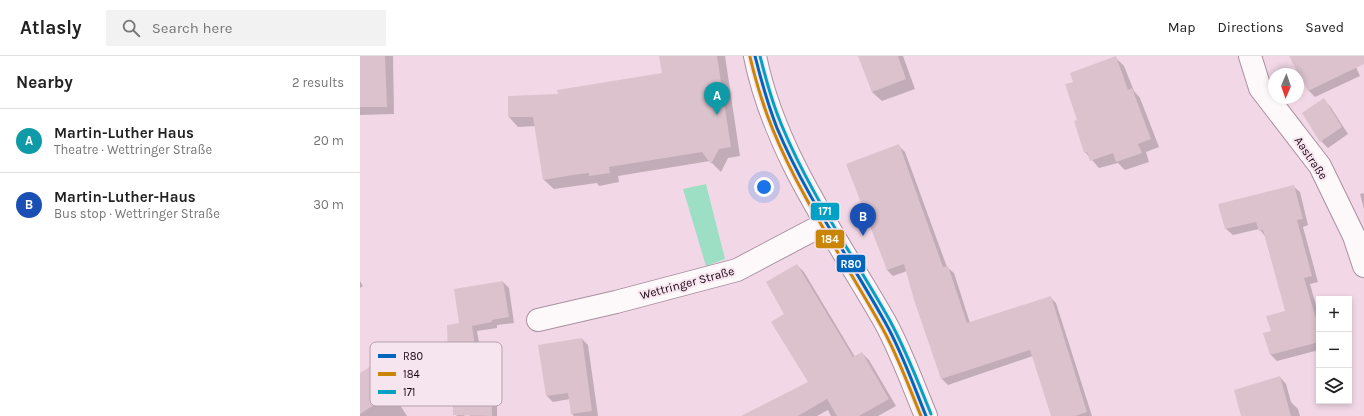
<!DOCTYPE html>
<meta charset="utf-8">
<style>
body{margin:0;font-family:Karla,sans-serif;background:#f2f2f2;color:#222}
.controls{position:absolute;right:12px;bottom:12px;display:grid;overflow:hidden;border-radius:0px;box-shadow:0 2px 6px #0003}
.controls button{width:36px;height:36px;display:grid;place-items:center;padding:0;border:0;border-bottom:1px solid #e0e0e0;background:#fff;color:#222;font:20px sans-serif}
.compass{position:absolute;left:908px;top:12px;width:36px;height:36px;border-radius:50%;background:#fff;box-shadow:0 2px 6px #0003;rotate:182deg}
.you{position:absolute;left:404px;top:131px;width:14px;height:14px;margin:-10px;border:3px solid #fff;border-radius:50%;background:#1a73e8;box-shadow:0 0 0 6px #1a73e833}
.badge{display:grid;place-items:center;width:26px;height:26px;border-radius:50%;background:#664e5d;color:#fff;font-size:13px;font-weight:700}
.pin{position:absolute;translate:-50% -33px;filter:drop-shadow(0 1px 2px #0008)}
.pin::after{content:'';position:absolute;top:21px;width:14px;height:12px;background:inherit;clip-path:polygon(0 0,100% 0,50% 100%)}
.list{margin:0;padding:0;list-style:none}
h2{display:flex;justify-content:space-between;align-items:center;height:52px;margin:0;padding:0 16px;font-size:17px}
h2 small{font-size:13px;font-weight:400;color:#767676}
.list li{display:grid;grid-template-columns:26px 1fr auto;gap:12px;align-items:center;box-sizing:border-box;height:64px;padding:0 16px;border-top:1px solid #e0e0e0}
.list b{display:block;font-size:15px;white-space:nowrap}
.list p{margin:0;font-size:13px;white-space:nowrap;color:#767676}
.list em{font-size:13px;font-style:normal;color:#767676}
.icon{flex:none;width:22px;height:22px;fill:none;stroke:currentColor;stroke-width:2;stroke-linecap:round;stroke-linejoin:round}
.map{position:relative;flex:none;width:1004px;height:360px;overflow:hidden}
header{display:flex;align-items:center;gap:24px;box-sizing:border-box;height:56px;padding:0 20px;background:#fff;border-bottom:1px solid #e0e0e0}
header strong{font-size:19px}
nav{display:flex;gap:22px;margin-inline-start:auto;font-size:14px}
.search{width:280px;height:36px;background:#f2f2f2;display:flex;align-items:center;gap:10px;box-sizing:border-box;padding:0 14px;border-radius:0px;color:#767676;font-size:15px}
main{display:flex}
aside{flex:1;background:#fff}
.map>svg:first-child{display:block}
.green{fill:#9cdfc5}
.shadow{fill:#0003}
.building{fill:#dbc2cc}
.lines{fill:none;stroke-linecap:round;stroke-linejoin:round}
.street-casing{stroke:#a990a0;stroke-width:24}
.secondary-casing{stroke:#a990a0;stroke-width:24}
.street{stroke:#fdf9fb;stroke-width:22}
.secondary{stroke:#fdf9fb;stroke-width:22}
.bus-1-casing{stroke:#f6e5ee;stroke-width:6}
.bus-2-casing{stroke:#f6e5ee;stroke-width:6}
.bus-3-casing{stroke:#f6e5ee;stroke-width:6}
.bus-1{stroke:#0065bd;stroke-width:3}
.bus-2{stroke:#cb8504;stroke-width:3}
.bus-3{stroke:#01a1c5;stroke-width:3}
.labels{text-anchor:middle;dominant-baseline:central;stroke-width:4;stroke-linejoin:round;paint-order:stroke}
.street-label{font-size:12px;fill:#1b0313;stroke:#f6e5ee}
.key{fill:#f6e5ee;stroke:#b4a1ac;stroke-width:1}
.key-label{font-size:11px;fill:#1b0313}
.line-badge{stroke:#f6e5ee;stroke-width:1.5}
.badge-label{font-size:11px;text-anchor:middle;font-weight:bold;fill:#fff}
</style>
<header>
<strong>Atlasly</strong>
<div class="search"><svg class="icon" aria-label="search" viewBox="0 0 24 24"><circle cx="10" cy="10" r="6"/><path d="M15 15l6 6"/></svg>Search here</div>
<nav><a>Map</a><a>Directions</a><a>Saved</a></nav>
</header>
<main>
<aside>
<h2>Nearby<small>2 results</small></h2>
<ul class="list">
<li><span class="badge" style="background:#0f9aa8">A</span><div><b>Martin-Luther Haus</b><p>Theatre · Wettringer Straße</p></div><em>20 m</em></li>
<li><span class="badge" style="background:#1a4fb4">B</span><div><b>Martin-Luther-Haus</b><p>Bus stop · Wettringer Straße</p></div><em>30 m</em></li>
</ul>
</aside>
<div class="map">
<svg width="1004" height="360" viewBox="0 0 1004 360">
<rect width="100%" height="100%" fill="#f2d8e7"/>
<path class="green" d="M 346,128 L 365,203 L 346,210 L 323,133 Z"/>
<g class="shadow">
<path d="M 0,0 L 33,0 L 34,58 L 0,59 Z"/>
<path d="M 300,0 L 365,0 L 380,100 L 368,102 L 361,116 L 350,105 L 258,120 L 259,126 L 239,130 L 237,127 L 194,133 L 184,124 L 176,70 L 158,71 L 149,61 L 149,41 L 199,39 L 303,18 Z"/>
<path d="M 499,0 L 543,0 L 555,33 L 522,45 L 512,36 Z"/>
<path d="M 940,0 L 991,0 L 1000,20 L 955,41 L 949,35 L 932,4 Z"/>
<path d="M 755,1 L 764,10 L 774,35 L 780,42 L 799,91 L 786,96 L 789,106 L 765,114 L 758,107 L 739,112 L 725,96 L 718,65 L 714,27 Z"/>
<path d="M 963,44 L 970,50 L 988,78 L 968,92 L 961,85 Z"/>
<path d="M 539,90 L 545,96 L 587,211 L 594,217 L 610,267 L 690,241 L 696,247 L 732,360 L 692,360 L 673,300 L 588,329 L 582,323 L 547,215 L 533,220 L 527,214 Z"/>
<path d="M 933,130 L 940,136 L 948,169 L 943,171 L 958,226 L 950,228 L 959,260 L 959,294 L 917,305 L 911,299 L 904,278 L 912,276 L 926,255 L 905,180 L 899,173 L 873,179 L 866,173 L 860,149 Z"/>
<path d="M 1004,137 L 1004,153 L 1000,138 Z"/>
<path d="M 437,209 L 444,216 L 495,301 L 502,297 L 509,304 L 536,350 L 518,360 L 471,360 L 468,354 L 457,360 L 429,360 L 450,326 L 426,258 Z"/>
<path d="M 0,225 L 3,230 L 0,232 Z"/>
<path d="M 143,226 L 149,232 L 154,267 L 137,269 L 137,272 L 117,275 L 123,311 L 131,311 L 137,317 L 137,360 L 110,360 L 110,356 L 104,360 L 97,360 L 94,357 L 93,302 L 89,298 L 100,268 Z"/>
<path d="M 222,283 L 228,289 L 238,360 L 214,360 L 212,358 L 210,343 L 193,346 L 187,340 Z"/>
<path d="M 13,310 L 19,316 L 47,360 L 0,360 L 0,319 Z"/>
<path d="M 920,321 L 926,328 L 931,346 L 938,353 L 940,360 L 882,360 Z"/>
</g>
<g class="building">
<path d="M 0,0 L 25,0 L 27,51 L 0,51 Z"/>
<path d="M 299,0 L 357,0 L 371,91 L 359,93 L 351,108 L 342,96 L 249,111 L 250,117 L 229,120 L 229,117 L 213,119 L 183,124 L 173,61 L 148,61 L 148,40 L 198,38 L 197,34 L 302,17 Z"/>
<path d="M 498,0 L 538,0 L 546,23 L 512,36 Z"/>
<path d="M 756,0 L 768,34 L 772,32 L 791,83 L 778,88 L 782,97 L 756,106 L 753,97 L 730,105 L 727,96 L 724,97 L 714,65 L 717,64 L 705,28 L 713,26 L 710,17 Z"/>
<path d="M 929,0 L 1004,0 L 1004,8 L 948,35 Z"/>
<path d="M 964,42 L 982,71 L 960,86 L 942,57 Z"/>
<path d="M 539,88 L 583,211 L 588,210 L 607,267 L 691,240 L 727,356 L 715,360 L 691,360 L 670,294 L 581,323 L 554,244 L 544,208 L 527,214 L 486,108 Z"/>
<path d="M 934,129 L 943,163 L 937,164 L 952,220 L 944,222 L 959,273 L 959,286 L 910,299 L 903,277 L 911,275 L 906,260 L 925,255 L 903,174 L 899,175 L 896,166 L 865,173 L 858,148 Z"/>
<path d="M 437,208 L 493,301 L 502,296 L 529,343 L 499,360 L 477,360 L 467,343 L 438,360 L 381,360 L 448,326 L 411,266 L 424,258 L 406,226 Z"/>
<path d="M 143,225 L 149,261 L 132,264 L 132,266 L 112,270 L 118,310 L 131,310 L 132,360 L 93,359 L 92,298 L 88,299 L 87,269 L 99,267 L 94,233 Z"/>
<path d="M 222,282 L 232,355 L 211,358 L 208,337 L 186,340 L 178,289 Z"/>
<path d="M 13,309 L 31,338 L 0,358 L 0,317 Z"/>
<path d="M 920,320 L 931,360 L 881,360 L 874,334 Z"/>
</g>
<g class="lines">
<g class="street-casing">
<g id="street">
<path d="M 890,0 L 900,32 L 960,110 L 994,180 L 1004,210"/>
<path d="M 178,264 L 256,246 L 377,214 L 466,167"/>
</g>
</g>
<g class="secondary-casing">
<path id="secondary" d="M 395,0 C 415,99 476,180 525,266 C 541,295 553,329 566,360"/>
</g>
<use href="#street" class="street"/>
<use href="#secondary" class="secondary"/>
<g class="bus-1-casing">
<path id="bus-1" d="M 395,0 C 401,24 408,49 417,72 C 446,141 489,201 525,266 C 542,296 553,328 566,360"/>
</g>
<g class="bus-2-casing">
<path id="bus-2" d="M 390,1 C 396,26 403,50 413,74 C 441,143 484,203 520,268 C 537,297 548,329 561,360"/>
</g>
<g class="bus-3-casing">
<path id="bus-3" d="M 400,0 C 406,24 412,47 422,70 C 450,138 493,199 529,263 C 546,294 558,326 571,358"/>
</g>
<use href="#bus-1" class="bus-1"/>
<use href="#bus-2" class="bus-2"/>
<use href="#bus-3" class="bus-3"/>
</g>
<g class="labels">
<g class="street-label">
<text transform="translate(951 102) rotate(56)">Aastraße</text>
<text transform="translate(327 227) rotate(-15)">Wettringer Straße</text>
</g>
</g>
<rect x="10" y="286" width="132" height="64" rx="6" class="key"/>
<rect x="18" y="298" width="18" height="4" fill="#0065bd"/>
<rect x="18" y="316" width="18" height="4" fill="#cb8504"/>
<rect x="18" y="334" width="18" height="4" fill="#01a1c5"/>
<g class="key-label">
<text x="43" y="304">R80</text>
<text x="43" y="322">184</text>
<text x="43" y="340">171</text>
</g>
<g class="line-badge">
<rect x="450" y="146" width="30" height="19" rx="4" fill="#01a1c5"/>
<rect x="455" y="173" width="30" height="20" rx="4" fill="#cb8504"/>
<rect x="476" y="198" width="30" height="19" rx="4" fill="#0065bd"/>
</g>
<g class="badge-label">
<text x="465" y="159">171</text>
<text x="470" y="187">184</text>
<text x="491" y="212">R80</text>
</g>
</svg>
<div class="controls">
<button>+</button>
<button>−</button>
<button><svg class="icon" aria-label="layers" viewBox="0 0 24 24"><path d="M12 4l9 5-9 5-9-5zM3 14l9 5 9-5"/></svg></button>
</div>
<svg class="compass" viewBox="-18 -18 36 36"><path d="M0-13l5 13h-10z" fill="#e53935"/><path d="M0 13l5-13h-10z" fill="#767676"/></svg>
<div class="you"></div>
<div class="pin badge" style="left:357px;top:59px;background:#0f9aa8">A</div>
<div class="pin badge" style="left:503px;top:180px;background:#1a4fb4">B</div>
</div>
</main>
